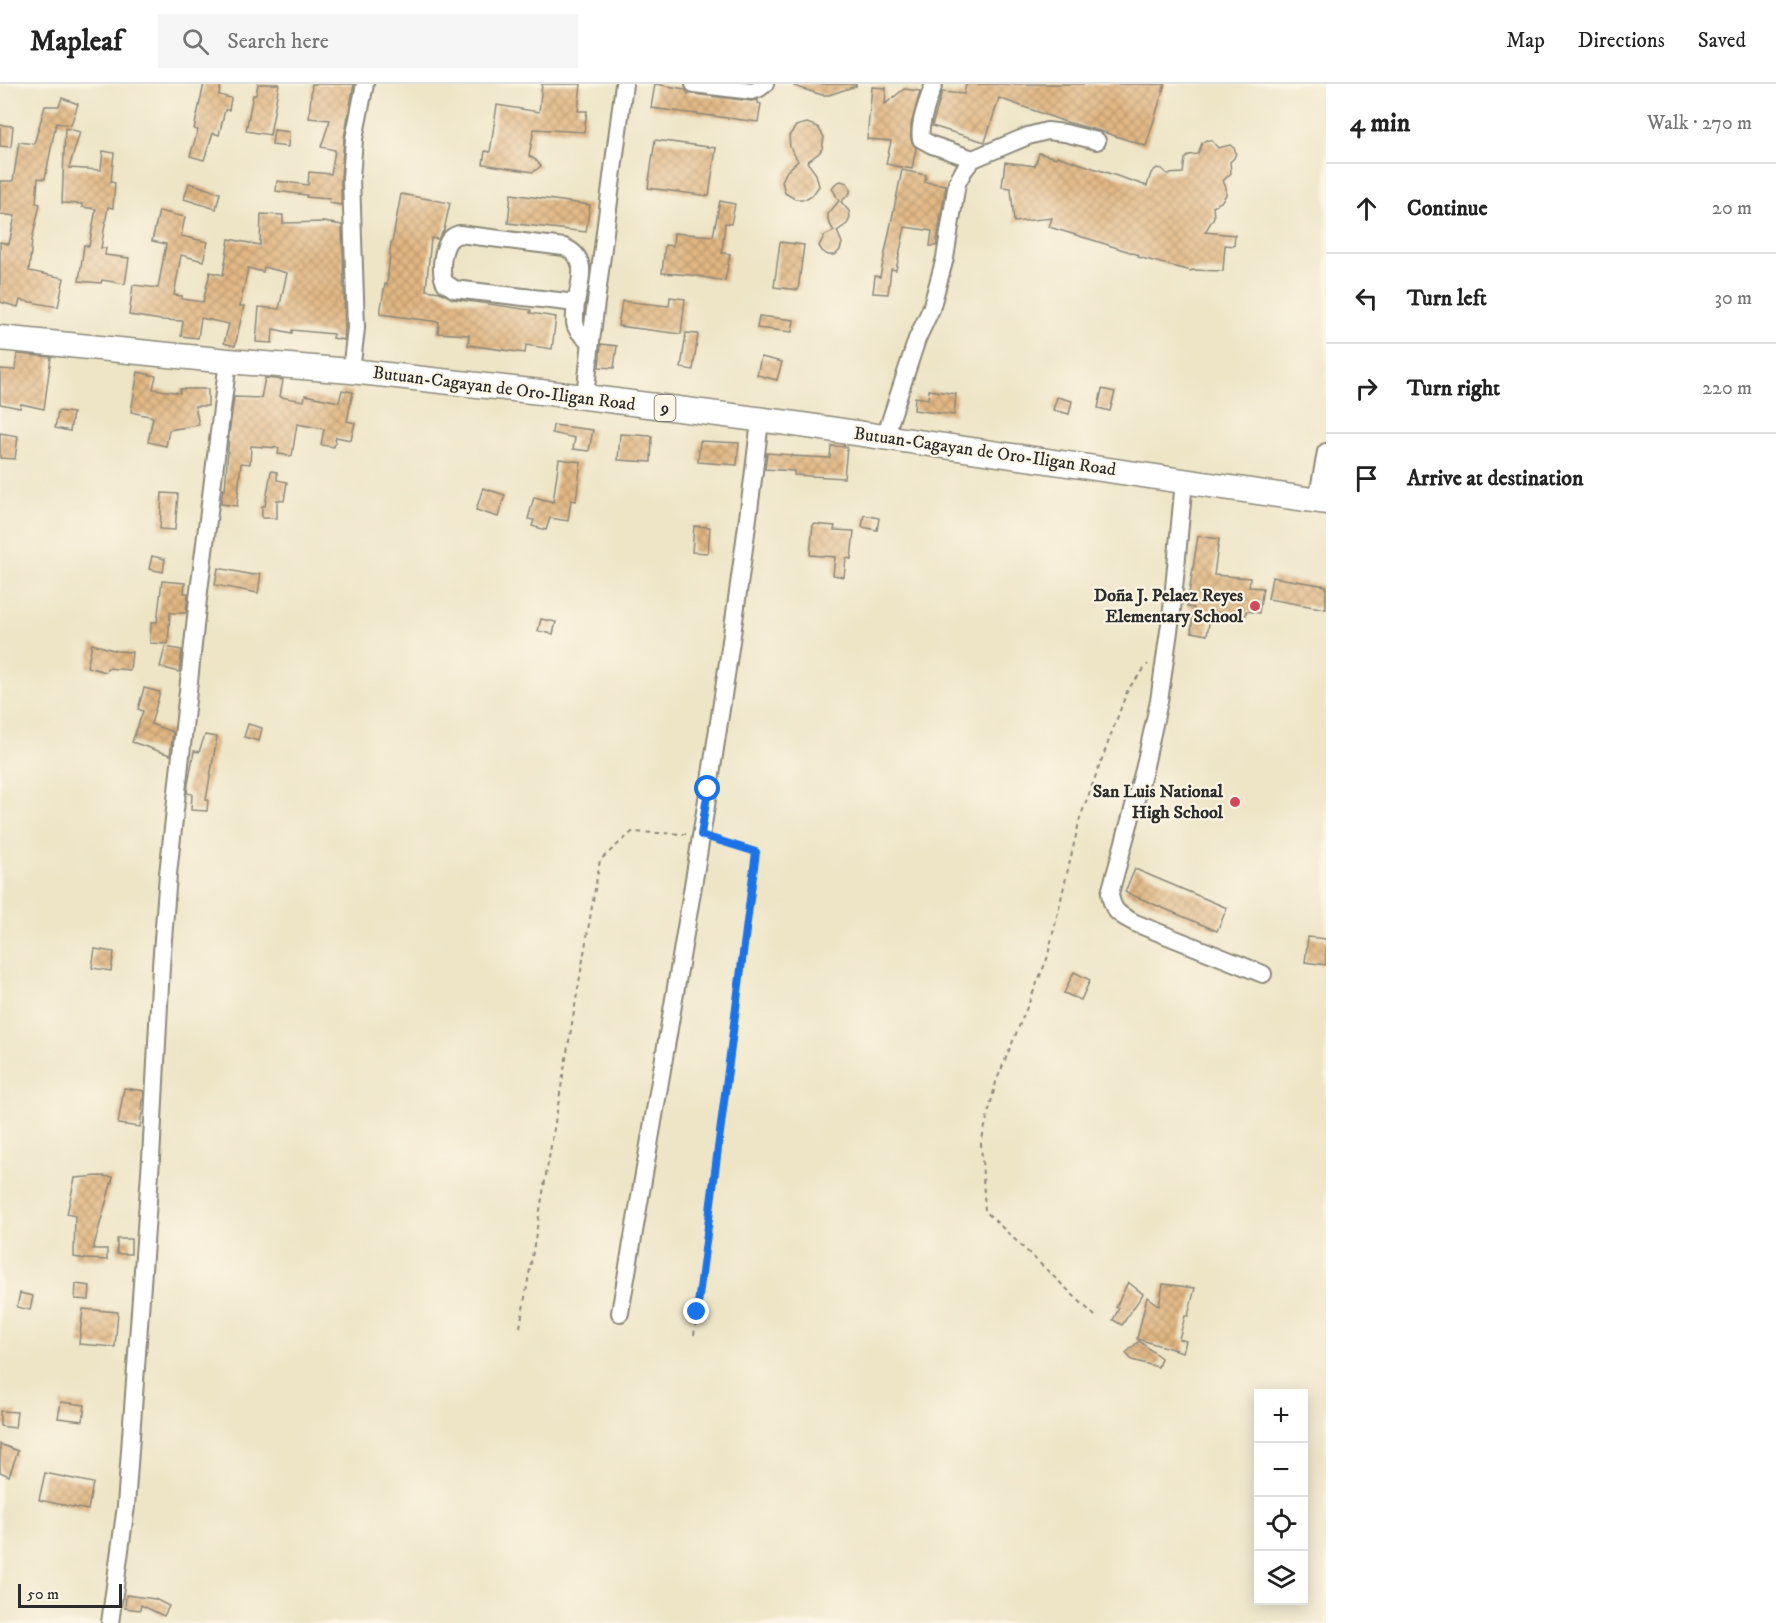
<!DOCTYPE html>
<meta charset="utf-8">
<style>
body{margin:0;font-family:"IM FELL DW Pica",serif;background:#f6f6f6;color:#222}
.controls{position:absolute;right:18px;bottom:18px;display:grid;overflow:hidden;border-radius:0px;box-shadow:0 3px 15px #0003}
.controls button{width:54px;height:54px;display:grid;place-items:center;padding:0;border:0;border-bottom:2px solid #e0e0e0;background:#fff;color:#222;font:30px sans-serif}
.scale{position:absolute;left:18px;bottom:15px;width:104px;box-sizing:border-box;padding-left:6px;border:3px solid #2b2b2b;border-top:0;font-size:16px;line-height:21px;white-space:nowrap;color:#2b2b2b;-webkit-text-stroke:4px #fcf5e5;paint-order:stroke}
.stop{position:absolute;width:18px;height:18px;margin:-14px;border:4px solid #1a73e8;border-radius:50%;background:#fff}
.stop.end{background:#1a73e8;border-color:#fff;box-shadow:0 2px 6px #0008}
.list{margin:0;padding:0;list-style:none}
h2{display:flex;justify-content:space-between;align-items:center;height:78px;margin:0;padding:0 24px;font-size:26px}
h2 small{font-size:20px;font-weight:400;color:#767676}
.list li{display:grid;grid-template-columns:39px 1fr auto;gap:18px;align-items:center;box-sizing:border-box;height:90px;padding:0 24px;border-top:2px solid #e0e0e0}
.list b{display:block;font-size:22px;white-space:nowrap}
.list em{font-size:20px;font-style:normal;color:#767676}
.icon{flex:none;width:33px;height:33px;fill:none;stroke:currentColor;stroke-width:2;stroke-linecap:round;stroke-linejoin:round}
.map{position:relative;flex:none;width:1326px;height:1539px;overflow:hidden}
header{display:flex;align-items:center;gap:36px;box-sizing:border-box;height:84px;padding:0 30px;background:#fff;border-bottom:2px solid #e0e0e0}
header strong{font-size:28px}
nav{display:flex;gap:33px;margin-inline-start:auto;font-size:21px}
.search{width:420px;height:54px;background:#f6f6f6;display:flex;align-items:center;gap:15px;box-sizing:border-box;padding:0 21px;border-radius:0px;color:#767676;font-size:22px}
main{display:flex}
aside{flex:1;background:#fff}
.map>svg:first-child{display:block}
.building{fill:url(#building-cross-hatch)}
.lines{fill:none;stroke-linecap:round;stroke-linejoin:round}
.minor-casing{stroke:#8c8879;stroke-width:20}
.highway-casing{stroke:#8c8879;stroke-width:27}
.path{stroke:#8c8879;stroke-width:2;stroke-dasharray:4.5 4.5;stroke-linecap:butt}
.minor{stroke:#fff;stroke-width:16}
.highway{stroke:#fff;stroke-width:24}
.route{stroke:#1a73e8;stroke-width:8}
.poi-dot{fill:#d1495b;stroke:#fcf5e5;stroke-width:2}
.labels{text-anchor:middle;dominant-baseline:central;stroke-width:4.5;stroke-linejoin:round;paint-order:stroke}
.shield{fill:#fcf5e5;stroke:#6a6863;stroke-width:1.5}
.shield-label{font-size:16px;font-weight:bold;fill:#2b2b2b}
.street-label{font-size:18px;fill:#2b2b2b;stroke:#fcf5e5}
.poi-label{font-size:18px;font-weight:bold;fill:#2b2b2b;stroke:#fcf5e5;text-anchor:end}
</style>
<header>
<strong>Mapleaf</strong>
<div class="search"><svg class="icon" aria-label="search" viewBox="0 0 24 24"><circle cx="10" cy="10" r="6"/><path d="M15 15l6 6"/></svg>Search here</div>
<nav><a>Map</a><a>Directions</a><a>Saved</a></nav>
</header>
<main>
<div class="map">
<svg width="1326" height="1539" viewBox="0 0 1326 1539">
<defs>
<pattern id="building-cross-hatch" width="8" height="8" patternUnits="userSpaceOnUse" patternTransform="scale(1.5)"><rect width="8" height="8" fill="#e2b783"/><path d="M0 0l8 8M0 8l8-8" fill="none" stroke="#b7956b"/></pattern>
</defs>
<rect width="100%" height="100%" fill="#fcf5e5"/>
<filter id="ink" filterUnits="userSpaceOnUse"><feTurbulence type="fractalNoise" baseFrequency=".0167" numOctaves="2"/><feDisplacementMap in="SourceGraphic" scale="12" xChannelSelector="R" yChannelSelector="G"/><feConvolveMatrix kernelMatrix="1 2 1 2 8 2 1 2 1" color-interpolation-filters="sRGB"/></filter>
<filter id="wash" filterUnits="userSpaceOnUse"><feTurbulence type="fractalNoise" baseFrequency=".008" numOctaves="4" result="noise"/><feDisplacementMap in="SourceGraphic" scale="24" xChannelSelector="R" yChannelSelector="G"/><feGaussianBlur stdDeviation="1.35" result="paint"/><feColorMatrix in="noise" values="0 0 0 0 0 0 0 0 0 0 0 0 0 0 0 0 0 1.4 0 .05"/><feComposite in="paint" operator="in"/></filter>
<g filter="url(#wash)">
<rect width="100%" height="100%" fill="#eee5c7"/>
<g id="blocks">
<g class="building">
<path d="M 204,0 L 221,0 L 219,11 L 231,14 L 229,26 L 225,26 L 219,51 L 213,49 L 204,76 L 190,72 L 198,46 L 194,45 Z"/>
<path d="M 258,0 L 279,0 L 270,51 L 246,47 L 253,11 L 256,11 Z"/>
<path d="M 312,0 L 354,0 L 344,54 L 341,93 L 341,121 L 329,119 L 330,115 L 306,113 L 307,111 L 276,107 L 277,97 L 308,101 L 309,88 L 331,90 L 335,66 L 321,63 L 330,36 L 309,34 Z"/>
<path d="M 542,0 L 581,0 L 578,27 L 587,27 L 584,48 L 534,45 L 529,72 L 536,76 L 541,82 L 533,88 L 483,80 L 485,67 L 490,68 L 497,21 L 539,28 Z"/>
<path d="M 655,0 L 685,5 L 688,10 L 693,10 L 751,17 L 758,16 L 758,19 L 761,20 L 758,38 L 651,24 Z"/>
<path d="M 795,0 L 856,0 L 856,2 L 829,11 L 822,11 L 794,2 Z"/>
<path d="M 966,0 L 1165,0 L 1146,62 L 1100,47 L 1063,37 L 999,14 L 985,58 L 932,42 L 942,8 L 964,10 Z"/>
<path d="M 872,3 L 886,4 L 885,20 L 904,5 L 920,7 L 911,41 L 911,56 L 916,64 L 912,85 L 886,80 L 891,57 L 867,55 Z"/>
<path d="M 62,14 L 78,20 L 71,41 L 56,39 L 45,95 L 38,94 L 36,119 L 40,120 L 32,156 L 29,187 L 64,194 L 58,223 L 20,216 L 18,223 L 0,218 L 0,158 L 9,160 L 15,132 L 0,130 L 0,97 L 13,97 L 19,58 L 34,60 L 45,22 L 59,22 Z"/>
<path d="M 807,39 L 818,43 L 824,53 L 822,65 L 819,69 L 807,78 L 816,90 L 819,102 L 812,112 L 807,115 L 795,115 L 785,109 L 782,97 L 787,87 L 798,77 L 790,63 L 789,52 L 796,42 Z"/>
<path d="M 0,41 L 13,42 L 11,63 L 0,62 Z"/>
<path d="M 65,44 L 80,48 L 69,84 L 101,86 L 103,67 L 114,69 L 111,98 L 115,99 L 113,124 L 108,123 L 101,164 L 106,164 L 105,171 L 129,174 L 125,200 L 102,196 L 101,199 L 79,197 L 84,161 L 89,162 L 96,125 L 82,123 L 82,120 L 62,119 Z"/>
<path d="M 274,46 L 289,48 L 288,63 L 272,61 Z"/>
<path d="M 655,56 L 716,64 L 709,112 L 648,104 Z"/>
<path d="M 1206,56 L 1212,57 L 1218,64 L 1230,61 L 1234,64 L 1236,69 L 1234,74 L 1230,78 L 1231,89 L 1223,97 L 1226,103 L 1226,111 L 1221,118 L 1213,122 L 1214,133 L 1205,148 L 1235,151 L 1234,162 L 1225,161 L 1223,187 L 1192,186 L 1191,187 L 1138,173 L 1139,171 L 1096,157 L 1049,143 L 1052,134 L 1014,138 L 1011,104 L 1002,103 L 1005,78 L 1035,82 L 1039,69 L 1056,74 L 1057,72 L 1147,102 L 1151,89 L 1157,84 L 1162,85 L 1167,90 L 1183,89 L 1185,75 L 1189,71 L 1198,70 L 1202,59 Z"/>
<path d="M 902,86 L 926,91 L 925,98 L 946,101 L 936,162 L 930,162 L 932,147 L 905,143 L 896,186 L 891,185 L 888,210 L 873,209 L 875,192 L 880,193 Z"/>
<path d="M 841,97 L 847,99 L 850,104 L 850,109 L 841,118 L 849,127 L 850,134 L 847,140 L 837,147 L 842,159 L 840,166 L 835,171 L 828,171 L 822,167 L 819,162 L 824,152 L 834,147 L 828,137 L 828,130 L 839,117 L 832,104 L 836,99 Z"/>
<path d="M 189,99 L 220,109 L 216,125 L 184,115 Z"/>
<path d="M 401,110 L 450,119 L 444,146 L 438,155 L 431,154 L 426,206 L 440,208 L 453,215 L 531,226 L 530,229 L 556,233 L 552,265 L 526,261 L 525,269 L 468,261 L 469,251 L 438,249 L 439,238 L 380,230 L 385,200 L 387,201 L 391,159 L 392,159 Z"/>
<path d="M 511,110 L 590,121 L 586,148 L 508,139 Z"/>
<path d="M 720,117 L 735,120 L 731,140 L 725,139 L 722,169 L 730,170 L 725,197 L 691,191 L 662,189 L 665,161 L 673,162 L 674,149 L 713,152 Z"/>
<path d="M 159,127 L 185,133 L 181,152 L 208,158 L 203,177 L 181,171 L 174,211 L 182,212 L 182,215 L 203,218 L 210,188 L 223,191 L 229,155 L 260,161 L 261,130 L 283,131 L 283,139 L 324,138 L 342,141 L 345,244 L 344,256 L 333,254 L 333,250 L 292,246 L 292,249 L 273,245 L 272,259 L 256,258 L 259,223 L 279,225 L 287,189 L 264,183 L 263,188 L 248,184 L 240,222 L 244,222 L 235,262 L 224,259 L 229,240 L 201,234 L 198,254 L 181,252 L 183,237 L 161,236 L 129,231 L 133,201 L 158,204 L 166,160 L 152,157 Z"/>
<path d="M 780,158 L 804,161 L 798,206 L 774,203 Z"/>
<path d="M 670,213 L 685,215 L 681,250 L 618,242 L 622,217 L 669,222 Z"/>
<path d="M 759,232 L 794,236 L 792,248 L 757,244 Z"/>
<path d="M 686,249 L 698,250 L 693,286 L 681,284 Z"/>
<path d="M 601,260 L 617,262 L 614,284 L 599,283 Z"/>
<path d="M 17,270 L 51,273 L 44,325 L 21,320 L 20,324 L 0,320 L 0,285 L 15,286 Z"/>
<path d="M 761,273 L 782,278 L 777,296 L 757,291 Z"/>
<path d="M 138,288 L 156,292 L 153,305 L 180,309 L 180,305 L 208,305 L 208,322 L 195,322 L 199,341 L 169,346 L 166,362 L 148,358 L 153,333 L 131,328 Z"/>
<path d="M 265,294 L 283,296 L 280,313 L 304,317 L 305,311 L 339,318 L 342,306 L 353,308 L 347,337 L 355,339 L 351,356 L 336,353 L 334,363 L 321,361 L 324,345 L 297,340 L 292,372 L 278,370 L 279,364 L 251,362 L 250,380 L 241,379 L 237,422 L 221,420 L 223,405 L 225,406 L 229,351 L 234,313 L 261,314 Z"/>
<path d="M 1102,305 L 1115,308 L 1110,327 L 1098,324 Z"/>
<path d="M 929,306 L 956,310 L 954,331 L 914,326 L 915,313 L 928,315 Z"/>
<path d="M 1057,313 L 1072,317 L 1069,330 L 1053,326 Z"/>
<path d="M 58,327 L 73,329 L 70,347 L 55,344 Z"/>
<path d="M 553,341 L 593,346 L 589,367 L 573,365 L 575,354 L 552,349 Z"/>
<path d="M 0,349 L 18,352 L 15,375 L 0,374 Z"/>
<path d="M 620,350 L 652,352 L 651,378 L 618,376 Z"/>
<path d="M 700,357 L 739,359 L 737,381 L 698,378 Z"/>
<path d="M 831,362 L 847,363 L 844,394 L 794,391 L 794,387 L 765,385 L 767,369 L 792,371 L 791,372 L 830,374 Z"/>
<path d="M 559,375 L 581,378 L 576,417 L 571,416 L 568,437 L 550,434 L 546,446 L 532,442 L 534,436 L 528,435 L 534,413 L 553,418 Z"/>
<path d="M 271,387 L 277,388 L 277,396 L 287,398 L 284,417 L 277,416 L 277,434 L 262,434 L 262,422 L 265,422 Z"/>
<path d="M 483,404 L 505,411 L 498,433 L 476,426 Z"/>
<path d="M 162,409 L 178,410 L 175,446 L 160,445 Z"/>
<path d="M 864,431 L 879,434 L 877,446 L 862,443 Z"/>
<path d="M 813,440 L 835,442 L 834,446 L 854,447 L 851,475 L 846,474 L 844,493 L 833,491 L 835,473 L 810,471 Z"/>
<path d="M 694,442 L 710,443 L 708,469 L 692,468 Z"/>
<path d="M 1198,452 L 1219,455 L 1214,491 L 1250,494 L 1249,503 L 1263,504 L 1259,529 L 1246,527 L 1246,531 L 1211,528 L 1207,551 L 1191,548 L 1194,524 L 1187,523 Z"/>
<path d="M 152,472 L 165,475 L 163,488 L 149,485 Z"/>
<path d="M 218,484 L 253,491 L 261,489 L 258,509 L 215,501 Z"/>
<path d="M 1272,493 L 1326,502 L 1326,525 L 1268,515 Z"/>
<path d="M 162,497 L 185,499 L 184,509 L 188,509 L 186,529 L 170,529 L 168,560 L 150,559 L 151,538 L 157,538 Z"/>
<path d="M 541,535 L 556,538 L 553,550 L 538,547 Z"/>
<path d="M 92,560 L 117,567 L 132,568 L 130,586 L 107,584 L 106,588 L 87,583 Z"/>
<path d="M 165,563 L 182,566 L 179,588 L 160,583 Z"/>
<path d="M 144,604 L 160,608 L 151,640 L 173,648 L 170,671 L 132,658 L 143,627 L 138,625 Z"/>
<path d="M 248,640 L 262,644 L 259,657 L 244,653 Z"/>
<path d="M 205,651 L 217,653 L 206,716 L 208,716 L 207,727 L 191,726 L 192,710 L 187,709 L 188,700 L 194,667 L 199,668 Z"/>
<path d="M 1135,785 L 1227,824 L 1217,847 L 1125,808 Z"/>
<path d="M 1308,853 L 1326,855 L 1326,881 L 1305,878 Z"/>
<path d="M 95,865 L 114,868 L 111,887 L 92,884 Z"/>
<path d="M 1074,888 L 1090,896 L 1081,916 L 1064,909 Z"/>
<path d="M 124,1004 L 144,1007 L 140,1043 L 118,1040 Z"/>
<path d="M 99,1092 L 113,1093 L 93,1165 L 107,1165 L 107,1176 L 86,1175 L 74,1173 L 75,1132 L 67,1130 L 75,1094 Z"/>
<rect x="117" y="1155" width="14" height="15"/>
<path d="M 1128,1198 L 1143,1210 L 1122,1241 L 1113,1236 L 1119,1224 L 1116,1223 Z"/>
<path d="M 76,1200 L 90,1202 L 89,1216 L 75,1215 Z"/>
<path d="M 1163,1200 L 1195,1204 L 1188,1232 L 1185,1232 L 1179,1255 L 1186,1257 L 1183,1268 L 1137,1255 L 1147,1213 L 1159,1222 Z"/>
<path d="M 20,1209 L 33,1212 L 30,1226 L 17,1223 Z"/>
<path d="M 83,1225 L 118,1228 L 115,1263 L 79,1260 Z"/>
<path d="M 1139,1257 L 1161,1274 L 1158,1283 L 1132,1276 L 1126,1269 Z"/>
<path d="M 61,1318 L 85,1321 L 83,1337 L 58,1334 Z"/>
<path d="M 0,1327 L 17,1328 L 15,1344 L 0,1342 Z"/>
<path d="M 0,1360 L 18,1367 L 9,1392 L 0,1388 Z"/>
<path d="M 45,1389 L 93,1399 L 88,1426 L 39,1416 Z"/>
<path d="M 126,1511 L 155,1515 L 169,1522 L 164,1532 L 141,1521 L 140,1526 L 125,1524 Z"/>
</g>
</g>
</g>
<g filter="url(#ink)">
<use href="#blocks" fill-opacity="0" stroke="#8c8879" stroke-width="1.5"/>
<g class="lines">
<g class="minor-casing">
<g id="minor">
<path d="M 694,0 L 752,7 L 758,5 L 765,0"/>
<path d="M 934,0 C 929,14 918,40 921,55 L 932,61 L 973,75"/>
<path d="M 459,150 L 564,163 C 590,174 580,197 576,219 L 454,205 C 453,204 448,201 446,200 C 439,191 442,168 448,158 C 451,153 454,152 459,150 Z"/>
<path d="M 576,219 C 574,240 572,246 591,257"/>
<path d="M 351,287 L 356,244 L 351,94 L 354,55 L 365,0"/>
<path d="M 585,313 L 591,257 L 624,0"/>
<path d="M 885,353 L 917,255 L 931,225 L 945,174 L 957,99 L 964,86 L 973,75 L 1028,52 L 1047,47 L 1065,49 L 1097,57"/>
<path d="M 1184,397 L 1172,526 L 1159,617 L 1144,686 L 1110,809 C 1112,828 1120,831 1135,839 L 1263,890"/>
<path d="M 1317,417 L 1326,368"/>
<path d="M 620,1229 C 671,932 725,636 760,337"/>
<path d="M 110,1539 L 126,1422 L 151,1075 L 161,882 L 168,790 L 198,515 L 228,277"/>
</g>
</g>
<g class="highway-casing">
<path id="highway" d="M 0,254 L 228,277 L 351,287 L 585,313 L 788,339 L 1326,418"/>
</g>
<g class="path">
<path d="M 1095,1232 L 985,1127 L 981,1059 L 996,998 L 1047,875 L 1080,734 L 1128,605 L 1148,580"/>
<path d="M 520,1243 L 600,776 L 632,748 L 686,750"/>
<path d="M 694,1251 L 756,768 L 715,755"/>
</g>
<use href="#minor" class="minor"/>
<use href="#highway" class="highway"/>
</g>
</g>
<g class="lines" filter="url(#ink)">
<path class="route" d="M 697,1228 L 756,768 L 701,751 L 708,705"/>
</g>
<g class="poi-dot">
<circle cx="1255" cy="522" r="6"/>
<circle cx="1235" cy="718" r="6"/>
</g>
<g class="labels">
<rect class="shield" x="654.5" y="311" width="21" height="26" rx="4.5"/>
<g class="shield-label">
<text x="665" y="324">9</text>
</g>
<g class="street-label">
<text transform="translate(504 305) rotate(7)">Butuan-Cagayan de Oro-Iligan Road</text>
<text transform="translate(985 368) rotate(8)">Butuan-Cagayan de Oro-Iligan Road</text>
</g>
<g class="poi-label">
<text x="1243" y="512">Doña J. Pelaez Reyes<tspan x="1243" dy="21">Elementary School</tspan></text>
<text x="1223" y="708">San Luis National<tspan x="1223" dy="21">High School</tspan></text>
</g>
</g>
</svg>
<div class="controls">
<button>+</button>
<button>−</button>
<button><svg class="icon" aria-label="locate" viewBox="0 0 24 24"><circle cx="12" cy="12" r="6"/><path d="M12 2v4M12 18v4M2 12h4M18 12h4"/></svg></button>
<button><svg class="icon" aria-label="layers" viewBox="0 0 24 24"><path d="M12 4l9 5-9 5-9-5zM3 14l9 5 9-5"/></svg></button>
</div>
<div class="scale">50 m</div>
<div class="stop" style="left:708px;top:705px"></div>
<div class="stop end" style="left:697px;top:1228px"></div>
</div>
<aside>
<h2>4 min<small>Walk · 270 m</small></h2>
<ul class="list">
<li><svg class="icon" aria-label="ahead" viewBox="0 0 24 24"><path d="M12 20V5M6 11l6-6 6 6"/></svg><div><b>Continue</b></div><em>20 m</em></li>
<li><svg class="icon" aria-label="left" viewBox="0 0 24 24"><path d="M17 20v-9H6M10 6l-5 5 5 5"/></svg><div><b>Turn left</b></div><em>30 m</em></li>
<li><svg class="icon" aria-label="right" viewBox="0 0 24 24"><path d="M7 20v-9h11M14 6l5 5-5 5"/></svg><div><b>Turn right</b></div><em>220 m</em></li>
<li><svg class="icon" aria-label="arrive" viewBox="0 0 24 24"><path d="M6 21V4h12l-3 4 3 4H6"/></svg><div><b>Arrive at destination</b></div></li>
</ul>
</aside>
</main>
